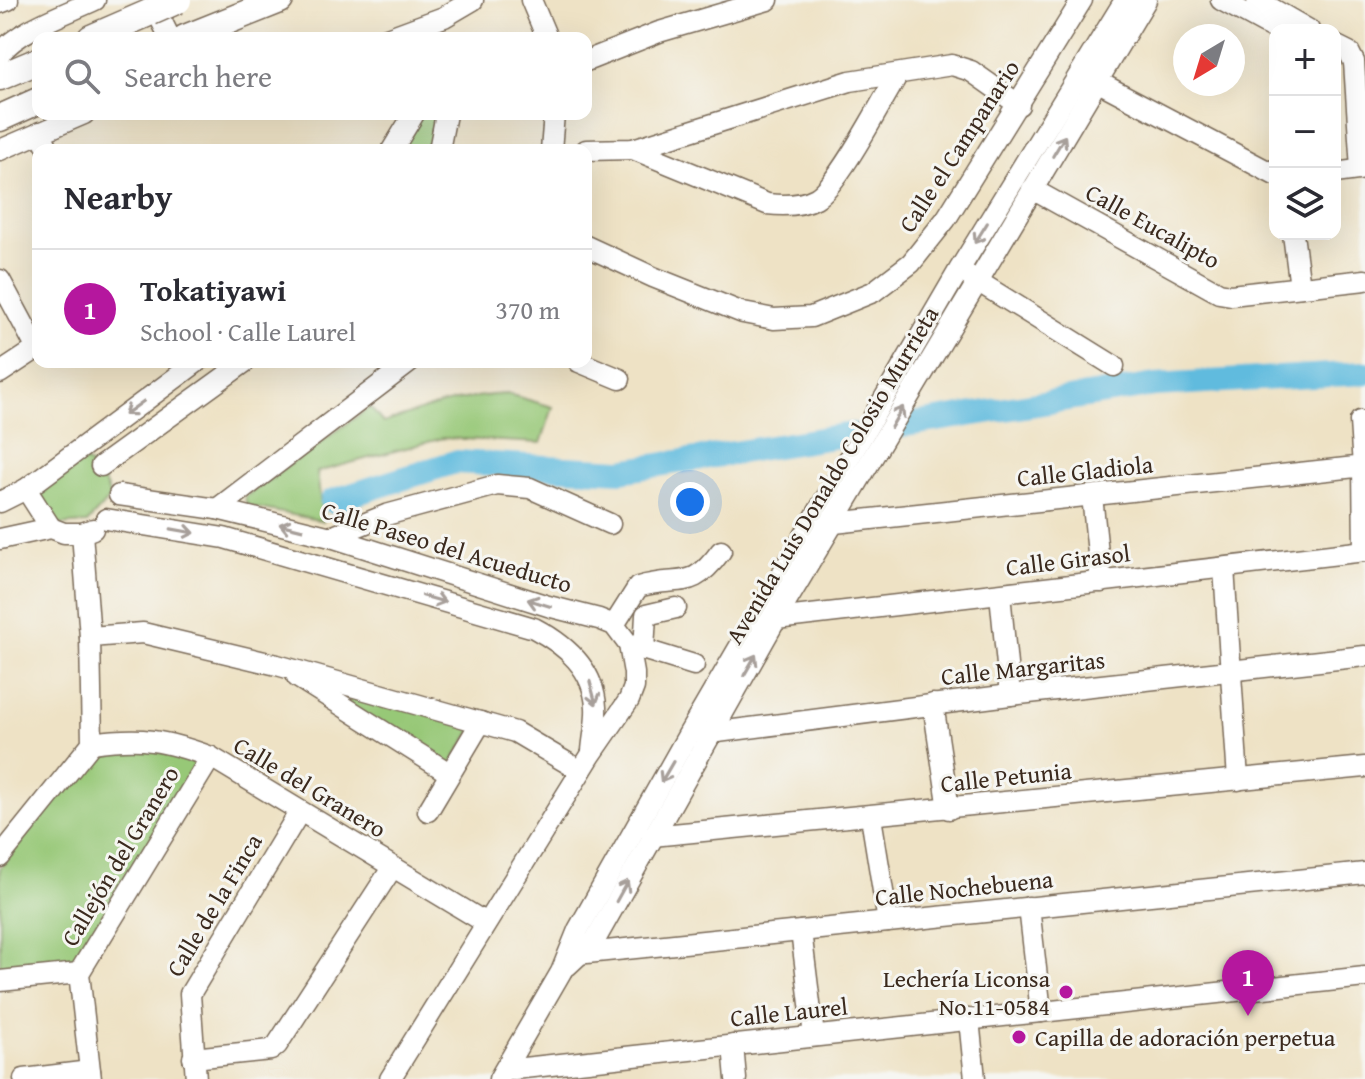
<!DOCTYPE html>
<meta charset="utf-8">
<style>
body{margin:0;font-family:"Gentium Book Plus",serif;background:#f2f2f3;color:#2b2b33}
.controls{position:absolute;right:24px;top:24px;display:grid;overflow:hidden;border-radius:16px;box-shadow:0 8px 32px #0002}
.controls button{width:72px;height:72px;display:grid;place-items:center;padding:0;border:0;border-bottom:2px solid #e1e1e2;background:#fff;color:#2b2b33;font:40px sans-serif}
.compass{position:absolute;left:1173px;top:24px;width:72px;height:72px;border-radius:50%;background:#fff;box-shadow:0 8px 32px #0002;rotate:218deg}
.you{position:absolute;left:690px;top:502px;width:28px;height:28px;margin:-20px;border:6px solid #fff;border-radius:50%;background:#1a73e8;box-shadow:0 0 0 12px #1a73e833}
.badge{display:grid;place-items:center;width:52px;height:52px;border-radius:50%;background:#b5179e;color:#fff;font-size:26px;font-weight:700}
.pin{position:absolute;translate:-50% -66px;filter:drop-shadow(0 2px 4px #0008)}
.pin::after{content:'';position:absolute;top:42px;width:28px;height:24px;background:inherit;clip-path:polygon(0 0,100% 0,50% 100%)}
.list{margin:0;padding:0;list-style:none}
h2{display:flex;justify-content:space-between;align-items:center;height:104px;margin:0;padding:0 32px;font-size:34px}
h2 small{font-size:26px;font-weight:400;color:#7c7c81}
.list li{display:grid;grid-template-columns:52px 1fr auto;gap:24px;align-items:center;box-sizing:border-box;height:120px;padding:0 32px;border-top:2px solid #e1e1e2}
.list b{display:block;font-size:30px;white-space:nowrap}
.list p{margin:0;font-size:26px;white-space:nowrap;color:#7c7c81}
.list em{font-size:26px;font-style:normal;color:#7c7c81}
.icon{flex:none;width:44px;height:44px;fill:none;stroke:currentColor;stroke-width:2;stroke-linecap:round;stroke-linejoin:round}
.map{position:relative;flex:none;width:1365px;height:1079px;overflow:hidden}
.search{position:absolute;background:#fff;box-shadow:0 8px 32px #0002;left:32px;top:32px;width:560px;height:88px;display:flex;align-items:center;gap:20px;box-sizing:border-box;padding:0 28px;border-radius:16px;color:#7c7c81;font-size:30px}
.panel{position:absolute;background:#fff;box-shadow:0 8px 32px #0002;left:32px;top:144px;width:560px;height:224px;border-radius:16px}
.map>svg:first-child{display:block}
.green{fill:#97c877;stroke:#69794a;stroke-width:2}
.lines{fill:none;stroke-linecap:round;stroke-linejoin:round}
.river{stroke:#60bbde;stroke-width:24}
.minor-casing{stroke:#7a6a58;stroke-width:23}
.major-casing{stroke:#7a6a58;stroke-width:29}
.minor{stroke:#fff;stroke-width:20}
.major{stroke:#fff;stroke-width:26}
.major-bridge-casing{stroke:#7a6a58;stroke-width:29;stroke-linecap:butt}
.major-bridge{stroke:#fff;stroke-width:26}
.oneway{stroke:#a79f9a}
.poi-dot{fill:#b5179e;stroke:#f6f6f2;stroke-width:3}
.labels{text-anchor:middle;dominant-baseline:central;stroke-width:6;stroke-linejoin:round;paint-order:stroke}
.street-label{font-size:24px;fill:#3b2a1e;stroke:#f6f6f2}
.poi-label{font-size:24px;fill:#3b2a1e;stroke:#f6f6f2;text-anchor:end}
</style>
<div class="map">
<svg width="1365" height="1079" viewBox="0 0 1365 1079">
<rect width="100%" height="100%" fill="#f6f6f2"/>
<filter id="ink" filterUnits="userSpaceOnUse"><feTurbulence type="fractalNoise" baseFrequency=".0125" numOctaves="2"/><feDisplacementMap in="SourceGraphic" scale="16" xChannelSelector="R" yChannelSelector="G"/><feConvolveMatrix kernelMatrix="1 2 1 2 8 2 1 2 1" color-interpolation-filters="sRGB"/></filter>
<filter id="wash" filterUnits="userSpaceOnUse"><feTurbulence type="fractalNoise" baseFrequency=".006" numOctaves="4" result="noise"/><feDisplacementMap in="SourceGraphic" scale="32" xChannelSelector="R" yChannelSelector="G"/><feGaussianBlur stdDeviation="1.8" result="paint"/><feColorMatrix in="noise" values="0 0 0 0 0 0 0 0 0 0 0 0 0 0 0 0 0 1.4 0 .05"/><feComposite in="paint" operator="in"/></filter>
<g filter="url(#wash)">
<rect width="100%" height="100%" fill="#eee2c5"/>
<g class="green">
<path d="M 418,114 L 442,114 L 435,150 L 397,150 Z"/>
<path d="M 508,394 L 553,407 L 541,443 L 443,438 L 317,472 L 323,521 L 247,506 L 245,497 L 370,407 L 383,423 C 425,409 463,395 508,394 Z"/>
<path d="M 74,455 C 94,463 105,478 110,498 L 87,523 L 57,525 L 35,485 Z"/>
<path d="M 296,673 L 476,724 L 448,769 Z"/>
<path d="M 95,747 L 154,750 L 197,763 L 74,967 L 0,975 L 0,868 Z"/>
</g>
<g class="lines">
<g class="river">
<path d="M 881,429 L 1155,385 L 1365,373"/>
<path d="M 332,501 L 455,462 L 621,471 L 852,434"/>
</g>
</g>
</g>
<g filter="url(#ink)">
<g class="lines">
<g class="minor-casing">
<g id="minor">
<path d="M 163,0 L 162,22 L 170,38"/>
<path d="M 531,0 L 547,38"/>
<path d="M 1221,0 L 1276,30"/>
<path d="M 1257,0 L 1309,30"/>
<path d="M 0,3 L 8,0"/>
<path d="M 387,38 L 444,17 L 473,0"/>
<path d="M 1335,45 L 1349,52 L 1354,62"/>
<path d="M 0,54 C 17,30 68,13 95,0"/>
<path d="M 586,61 L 659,32 L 768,0"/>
<path d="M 1354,62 L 1361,169"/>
<path d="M 1087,76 L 1275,175"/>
<path d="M 40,132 L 49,150"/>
<path d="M 633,149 L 767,204 C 783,206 801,206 816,198 C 838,186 883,99 898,74"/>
<path d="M 0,150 L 84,114"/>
<path d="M 392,150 L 414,114"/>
<path d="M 439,150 L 446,114"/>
<path d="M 551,150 L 554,114"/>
<path d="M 586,150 L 633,149 L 850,81 L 952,65 L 971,71 L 1019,105"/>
<path d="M 1335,173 L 1365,169"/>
<path d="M 1032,189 L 1219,293 L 1231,295 L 1365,280"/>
<path d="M 1293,234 L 1300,287"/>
<path d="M 586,246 L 653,277 L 743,313 L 774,319 L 811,317 L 873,292 L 911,263 L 946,219 L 1082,0"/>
<path d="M 966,274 L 1114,366"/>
<path d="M 0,280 L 37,349"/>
<path d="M 579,362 L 620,379"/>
<path d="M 0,373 L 38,348"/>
<path d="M 1360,421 L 1363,467 L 1364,551"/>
<path d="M 101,466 L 245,362"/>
<path d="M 26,489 L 51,528"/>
<path d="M 119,495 L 217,509 L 331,537 L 548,606 L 599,619 L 614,625 L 629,645 L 634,673 L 634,687 L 629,700 L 591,755 L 390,1079"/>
<path d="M 1092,496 L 1101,582"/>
<path d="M 0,502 L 26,489 L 197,362"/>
<path d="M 217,509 L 410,362"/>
<path d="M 106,519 L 224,538 L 534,628 C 566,645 594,669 596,707 C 597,721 593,737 592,751"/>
<path d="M 825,524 L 1365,466"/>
<path d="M 331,537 L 386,515 L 497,485 L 530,488 L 610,524"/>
<path d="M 0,539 L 51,528 L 64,533 L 82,533 L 93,529"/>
<path d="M 1224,568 L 1238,780"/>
<path d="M 1000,594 L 1010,695"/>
<path d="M 776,619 L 1365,551"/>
<path d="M 614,625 L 638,587 C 680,574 690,594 721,551"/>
<path d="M 90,637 L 143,633 L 277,665 L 515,732 L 581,771"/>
<path d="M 629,645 L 694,665"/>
<path d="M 644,650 L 646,615 L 676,608"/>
<path d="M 297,677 L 449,773"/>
<path d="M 933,704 L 949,809"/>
<path d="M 702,734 L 1010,695 L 1365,656"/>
<path d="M 92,743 C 141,736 165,740 211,757 L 486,923"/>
<path d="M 428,811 L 481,722"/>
<path d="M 871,817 L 888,922"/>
<path d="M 652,836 L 1365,767"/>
<path d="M 0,857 L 92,743 L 90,637 L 82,533"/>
<path d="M 1029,907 L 1041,1012"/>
<path d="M 801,931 L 814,1036"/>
<path d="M 577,954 L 1365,873"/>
<path d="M 567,966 L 595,940 L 776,619 L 1146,0"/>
<path d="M 0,981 L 79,973"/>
<path d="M 969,1019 L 975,1079"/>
<path d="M 733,1045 L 736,1079"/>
<path d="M 193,1058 L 271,1050 L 277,1045 L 392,868"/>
<path d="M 505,1070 L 1365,977"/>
<path d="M 24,1079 L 90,1071"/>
<path d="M 91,1079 L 79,973 L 211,757"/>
<path d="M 196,1079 L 190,994 L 300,811"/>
<path d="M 499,1079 L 561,972 L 578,930 L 688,735 L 959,270 L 1125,0"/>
</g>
</g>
<g class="major-casing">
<g id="major">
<path d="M 91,38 L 151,12"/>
<path d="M 185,38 L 280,0"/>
<path d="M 0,77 L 38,61"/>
<path d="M 0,118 L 38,101"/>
</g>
</g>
<use href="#minor" class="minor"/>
<use href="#major" class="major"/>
<g class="major-bridge-casing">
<path id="major-bridge" d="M 151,12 L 178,0"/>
</g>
<use href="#major-bridge" class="major-bridge"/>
</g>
<defs><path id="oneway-shaft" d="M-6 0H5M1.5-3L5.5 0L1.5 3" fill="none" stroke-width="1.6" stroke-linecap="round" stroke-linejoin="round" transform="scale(2)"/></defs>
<g class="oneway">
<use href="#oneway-shaft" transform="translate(1059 146) rotate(-59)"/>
<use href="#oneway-shaft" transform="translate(981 233) rotate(122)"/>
<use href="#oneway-shaft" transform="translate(134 408) rotate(144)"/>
<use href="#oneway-shaft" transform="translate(897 417) rotate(-60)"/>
<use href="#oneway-shaft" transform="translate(291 527) rotate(-166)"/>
<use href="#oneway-shaft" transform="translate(183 531) rotate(10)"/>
<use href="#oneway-shaft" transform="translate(434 599) rotate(16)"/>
<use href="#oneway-shaft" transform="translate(539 603) rotate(-163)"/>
<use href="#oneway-shaft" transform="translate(750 665) rotate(-60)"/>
<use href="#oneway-shaft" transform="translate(593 693) rotate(75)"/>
<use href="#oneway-shaft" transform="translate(667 772) rotate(120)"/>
<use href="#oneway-shaft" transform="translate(622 891) rotate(-61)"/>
</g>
</g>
<g class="poi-dot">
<circle cx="1066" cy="992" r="8"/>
<circle cx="1019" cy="1037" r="8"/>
</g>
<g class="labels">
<g class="street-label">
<text transform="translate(959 146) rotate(-57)">Calle el Campanario</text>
<text transform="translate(1153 226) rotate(29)">Calle Eucalipto</text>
<text transform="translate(1085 471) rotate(-6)">Calle Gladiola</text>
<text transform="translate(832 475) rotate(-59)">Avenida Luis Donaldo Colosio Murrieta</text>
<text transform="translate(447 547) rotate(17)">Calle Paseo del Acueducto</text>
<text transform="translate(1068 560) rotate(-7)">Calle Girasol</text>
<text transform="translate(1023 668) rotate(-6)">Calle Margaritas</text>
<text transform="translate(1006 777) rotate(-6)">Calle Petunia</text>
<text transform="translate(310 787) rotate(31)">Calle del Granero</text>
<text transform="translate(120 856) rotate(-59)">Callejón del Granero</text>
<text transform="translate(964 888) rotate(-6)">Calle Nochebuena</text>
<text transform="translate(214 905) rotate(-59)">Calle de la Finca</text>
<text transform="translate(789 1012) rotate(-6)">Calle Laurel</text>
</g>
<g class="poi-label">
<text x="1050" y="978">Lechería Liconsa<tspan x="1050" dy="28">No.11-0584</tspan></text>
<text x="1035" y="1037" text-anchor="start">Capilla de adoración perpetua</text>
</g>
</g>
</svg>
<div class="controls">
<button>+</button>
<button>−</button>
<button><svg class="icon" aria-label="layers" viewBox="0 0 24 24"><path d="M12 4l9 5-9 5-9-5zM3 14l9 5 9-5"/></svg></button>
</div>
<svg class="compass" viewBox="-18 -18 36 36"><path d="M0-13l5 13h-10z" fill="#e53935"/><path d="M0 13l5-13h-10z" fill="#7c7c81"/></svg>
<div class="you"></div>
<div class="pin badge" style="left:1248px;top:1016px">1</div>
<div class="search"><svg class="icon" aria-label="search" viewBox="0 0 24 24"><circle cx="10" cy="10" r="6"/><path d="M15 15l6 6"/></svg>Search here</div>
<section class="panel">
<h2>Nearby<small></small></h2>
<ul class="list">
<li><span class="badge">1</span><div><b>Tokatiyawi</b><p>School · Calle Laurel</p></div><em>370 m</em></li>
</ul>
</section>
</div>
